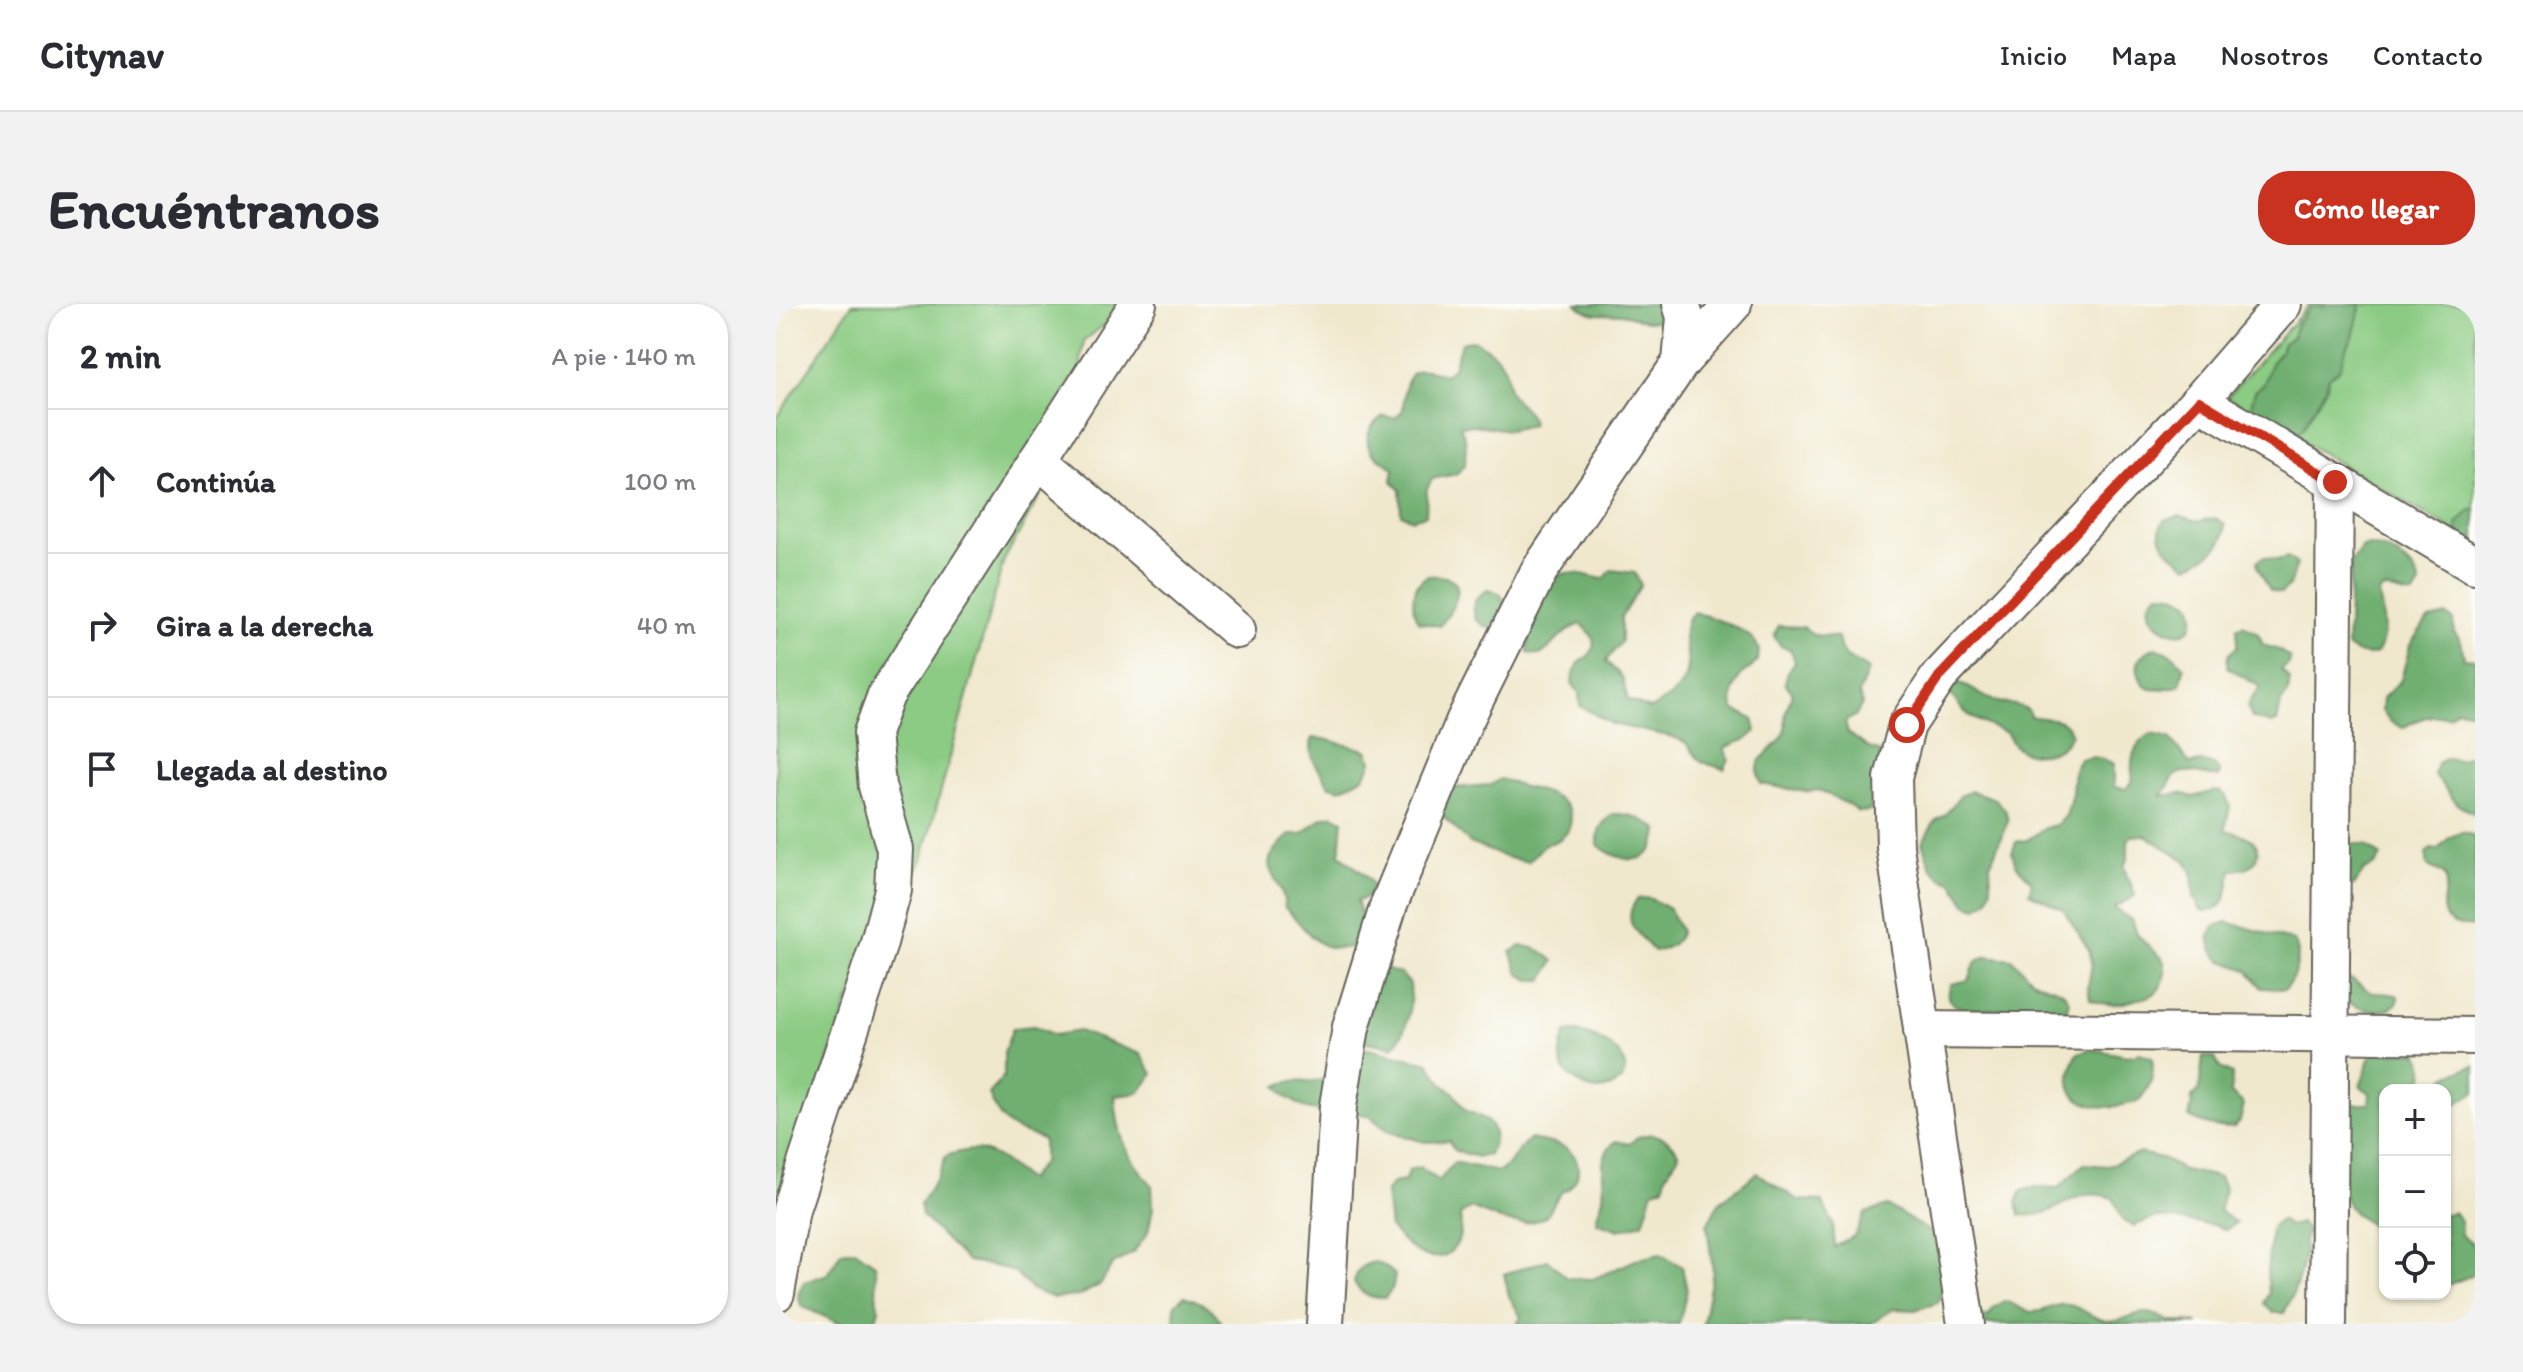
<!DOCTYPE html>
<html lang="es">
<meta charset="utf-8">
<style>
body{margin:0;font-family:Itim,sans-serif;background:#f2f2f3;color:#2b2b33}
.controls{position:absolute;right:24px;bottom:24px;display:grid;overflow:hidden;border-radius:16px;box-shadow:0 2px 6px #0004}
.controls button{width:72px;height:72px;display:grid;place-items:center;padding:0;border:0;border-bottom:2px solid #e1e1e2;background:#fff;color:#2b2b33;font:40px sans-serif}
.stop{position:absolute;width:24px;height:24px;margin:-18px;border:6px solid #c8321e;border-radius:50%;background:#fff}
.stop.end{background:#c8321e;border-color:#fff;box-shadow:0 2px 8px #0008}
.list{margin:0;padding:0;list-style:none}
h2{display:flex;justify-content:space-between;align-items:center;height:104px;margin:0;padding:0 32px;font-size:34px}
h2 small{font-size:26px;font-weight:400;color:#7c7c81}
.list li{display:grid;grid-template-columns:52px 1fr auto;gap:24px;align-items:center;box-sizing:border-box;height:144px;padding:0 32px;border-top:2px solid #e1e1e2}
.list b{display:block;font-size:30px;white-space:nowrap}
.list em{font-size:26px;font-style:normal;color:#7c7c81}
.icon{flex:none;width:44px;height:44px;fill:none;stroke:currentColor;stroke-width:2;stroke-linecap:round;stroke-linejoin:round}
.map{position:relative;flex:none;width:1699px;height:1020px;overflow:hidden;border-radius:32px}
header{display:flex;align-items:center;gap:48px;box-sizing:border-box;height:112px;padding:0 40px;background:#fff;border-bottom:2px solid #e1e1e2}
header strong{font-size:38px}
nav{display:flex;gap:44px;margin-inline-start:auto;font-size:28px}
.intro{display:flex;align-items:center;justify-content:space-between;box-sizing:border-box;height:192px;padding:0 48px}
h1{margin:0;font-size:56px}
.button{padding:20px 36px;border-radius:32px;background:#c8321e;color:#fff;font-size:28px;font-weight:700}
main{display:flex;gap:48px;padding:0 48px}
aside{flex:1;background:#fff;border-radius:32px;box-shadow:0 2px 6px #0004}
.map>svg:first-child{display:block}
.green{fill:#8bcb83;stroke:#547450;stroke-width:2}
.forest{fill:#70af71;stroke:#466646;stroke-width:2}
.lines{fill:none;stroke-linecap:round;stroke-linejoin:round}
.minor-casing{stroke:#66635a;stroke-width:40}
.minor{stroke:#fff;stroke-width:36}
.route{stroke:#c8321e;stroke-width:10}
</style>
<header>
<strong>Citynav</strong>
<nav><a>Inicio</a><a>Mapa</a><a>Nosotros</a><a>Contacto</a></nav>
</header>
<div class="intro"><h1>Encuéntranos</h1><a class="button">Cómo llegar</a></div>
<main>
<aside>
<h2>2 min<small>A pie · 140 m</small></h2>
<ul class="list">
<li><svg class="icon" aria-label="ahead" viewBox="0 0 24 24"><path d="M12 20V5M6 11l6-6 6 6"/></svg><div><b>Continúa</b></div><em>100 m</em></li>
<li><svg class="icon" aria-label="right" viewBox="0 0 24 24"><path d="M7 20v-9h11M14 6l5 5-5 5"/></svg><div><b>Gira a la derecha</b></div><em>40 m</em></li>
<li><svg class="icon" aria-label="arrive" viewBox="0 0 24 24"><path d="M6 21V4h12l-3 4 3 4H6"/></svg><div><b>Llegada al destino</b></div></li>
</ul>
</aside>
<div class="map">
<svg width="1699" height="1020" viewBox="0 0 1699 1020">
<rect width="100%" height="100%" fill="#fdfcf7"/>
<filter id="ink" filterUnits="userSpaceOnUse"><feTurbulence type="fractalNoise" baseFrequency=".0125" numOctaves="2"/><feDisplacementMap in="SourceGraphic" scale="16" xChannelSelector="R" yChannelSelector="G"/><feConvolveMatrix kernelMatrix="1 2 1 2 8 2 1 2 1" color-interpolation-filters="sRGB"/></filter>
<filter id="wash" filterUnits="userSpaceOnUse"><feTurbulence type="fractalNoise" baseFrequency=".006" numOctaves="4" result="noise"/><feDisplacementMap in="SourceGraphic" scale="32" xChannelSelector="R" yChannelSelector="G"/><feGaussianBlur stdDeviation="1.8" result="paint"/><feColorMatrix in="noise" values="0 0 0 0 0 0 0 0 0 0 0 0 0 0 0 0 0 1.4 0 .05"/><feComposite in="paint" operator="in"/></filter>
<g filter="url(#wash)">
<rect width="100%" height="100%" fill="#f0e8cd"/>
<g class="green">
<path d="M 76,0 L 354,0 L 308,37 L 292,141 L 228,256 L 146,556 L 71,701 L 0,914 L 0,115 Z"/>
<path d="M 1534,0 L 1699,0 L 1699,239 L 1451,93 Z"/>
</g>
<g class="forest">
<path d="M 801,0 L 913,0 C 900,10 884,21 866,16 C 858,14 850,9 842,10 C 824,10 814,13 801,0 Z"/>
<path d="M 1549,0 L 1585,0 L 1577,33 L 1570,44 L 1563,66 L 1553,73 L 1550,84 L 1526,125 L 1508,138 L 1472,112 L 1479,87 L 1488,80 L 1495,59 L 1503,50 L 1507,39 L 1517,33 L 1520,21 L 1535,3 L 1547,3 Z"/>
<path d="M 698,36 C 713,46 729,54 731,73 C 732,80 731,84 736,91 C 745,104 753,103 756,121 L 733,126 L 698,121 L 684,122 L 690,137 L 689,161 L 680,170 L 656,175 L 651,185 L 650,211 L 636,215 L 625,210 L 624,186 L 616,177 L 618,165 C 612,159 603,155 597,150 C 585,136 595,119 608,112 L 619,114 L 627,106 C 629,74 632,56 668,71 L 677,64 L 685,39 Z"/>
<path d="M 1694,206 L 1699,206 L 1699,240 L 1687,237 L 1683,232 L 1681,220 Z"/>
<path d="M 1405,212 L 1422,217 L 1439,214 L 1449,220 C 1451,243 1429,254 1412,262 C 1397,252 1375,236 1388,216 Z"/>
<path d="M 1592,242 C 1614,244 1637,257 1644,280 L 1638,291 C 1627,291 1618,285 1607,285 L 1603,290 C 1606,308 1613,332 1601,349 C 1590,354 1581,349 1571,343 L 1575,258 L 1586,243 Z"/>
<path d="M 1487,253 L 1501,256 L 1512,253 L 1521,260 L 1513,282 L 1505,289 L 1494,286 L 1482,264 L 1481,257 Z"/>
<path d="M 835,266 L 859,269 L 865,281 L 845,313 L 845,338 L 830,357 L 846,373 L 852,396 L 874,405 C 884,399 898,392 905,382 C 924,355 895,330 918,308 C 936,314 1005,332 976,363 C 972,367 970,365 966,370 C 958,379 955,394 957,405 L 977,415 L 980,427 L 971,435 L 948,444 L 953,455 L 948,465 L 925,458 L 909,438 L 897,433 L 836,420 L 804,402 L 803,389 L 796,379 C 797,372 799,365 803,359 C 806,355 811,354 814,350 C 823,339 814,327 805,320 C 786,326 780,341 764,351 L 751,349 C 756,326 762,273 791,269 C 803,268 815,273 828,275 Z"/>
<path d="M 651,272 C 697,269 682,298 664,322 L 642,318 C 634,303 635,281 651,272 Z"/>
<path d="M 712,286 L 724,289 L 730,300 L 719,323 L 712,324 L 700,316 C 695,300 697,294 712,286 Z"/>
<path d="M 1383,289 L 1397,290 L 1415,299 C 1432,359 1345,316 1383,289 Z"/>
<path d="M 1671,311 L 1677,316 L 1678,328 L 1685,337 L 1688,354 L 1699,355 L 1699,408 L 1681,405 L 1673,412 C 1655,410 1642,414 1627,424 L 1615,418 L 1606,407 L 1607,394 L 1625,376 L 1634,341 L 1649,319 L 1653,315 Z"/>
<path d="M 1467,321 L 1482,330 L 1487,341 L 1503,346 L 1514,354 L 1513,360 L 1505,366 L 1514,375 L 1512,389 L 1505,399 L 1501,418 L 1495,420 L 1476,414 L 1471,402 L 1484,383 L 1451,363 L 1452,351 L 1461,343 L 1461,324 Z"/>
<path d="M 1003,322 L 1028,323 L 1037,331 L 1062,333 C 1065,358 1076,353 1092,366 L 1083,389 L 1086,400 L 1080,411 L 1069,418 L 1072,429 L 1093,444 L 1104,448 L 1104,472 L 1094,507 L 1082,508 L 1073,501 L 1043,486 L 1031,488 L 985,480 C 974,451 995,452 1007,432 C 1012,422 1008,416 1010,407 C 1012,400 1015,395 1016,388 L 1009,379 L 1012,367 L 1019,358 L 1015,346 L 1004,342 L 998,332 Z"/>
<path d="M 1378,344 C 1393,348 1399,350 1408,364 L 1404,382 C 1394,383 1382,388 1372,384 C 1366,381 1367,379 1364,374 C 1358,358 1363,351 1378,344 Z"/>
<path d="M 1183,380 C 1196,383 1202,390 1214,395 C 1227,402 1240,398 1252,406 L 1254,412 C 1271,417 1286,409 1295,429 C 1289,451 1254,457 1238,441 C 1237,441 1231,430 1231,429 C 1203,417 1190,416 1173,387 Z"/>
<path d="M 1375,430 L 1394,434 L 1414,460 C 1425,457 1437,456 1444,468 L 1442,473 C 1430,473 1411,464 1401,470 C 1393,476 1392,486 1385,492 L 1405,489 L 1417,493 L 1439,487 L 1445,488 L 1450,492 L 1454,502 L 1449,526 C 1462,529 1486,534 1481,551 C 1480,556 1478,559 1474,562 C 1469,566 1461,564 1455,567 C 1453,585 1450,613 1425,606 L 1418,594 L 1416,568 L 1410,557 L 1369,531 L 1355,532 L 1352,537 L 1352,555 L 1348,561 C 1349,574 1357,579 1359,592 L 1338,604 L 1357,617 C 1360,634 1369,639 1382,650 C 1395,661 1389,685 1374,692 C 1371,694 1366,694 1362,695 C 1344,701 1332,703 1314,695 L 1312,683 L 1316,659 L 1313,646 L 1287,605 L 1253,589 L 1256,578 L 1240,561 L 1236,549 L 1240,538 L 1251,536 L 1269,524 L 1280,521 L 1290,512 L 1296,489 L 1298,466 L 1304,455 C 1317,452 1325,453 1338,460 L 1338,483 L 1350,485 L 1357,475 C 1353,456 1358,440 1375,430 Z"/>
<path d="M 536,434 L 548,435 L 591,446 L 596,457 C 591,475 580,478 563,485 L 552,481 C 543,461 532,459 536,434 Z"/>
<path d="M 1699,450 L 1699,510 L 1682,501 L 1658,471 L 1661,459 L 1671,454 L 1683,456 Z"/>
<path d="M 724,475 C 733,477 740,481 748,483 C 767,487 803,496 793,524 C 789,534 779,539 769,540 L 752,558 L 729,553 L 694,539 L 657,503 L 663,485 L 714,481 Z"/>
<path d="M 1196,487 L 1219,495 L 1229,505 L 1232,517 L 1214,561 L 1215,584 L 1212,596 L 1201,604 L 1190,600 L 1177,579 L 1165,574 L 1155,564 L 1146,539 L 1159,517 L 1169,511 L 1185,491 Z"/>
<path d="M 837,510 C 856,509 867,516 882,525 C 879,564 846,561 822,541 C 821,526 825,519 837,510 Z"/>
<path d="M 557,511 L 567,516 L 564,550 C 575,563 589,566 597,582 L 592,593 L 581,597 C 588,615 590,623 581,641 C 541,654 533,626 509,604 C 507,565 471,568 515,530 L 526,530 L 546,514 Z"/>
<path d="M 1686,528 L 1699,532 L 1699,622 C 1646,626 1677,581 1669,572 C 1666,567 1657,565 1652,562 L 1650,549 L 1655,545 L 1661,546 L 1674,533 Z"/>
<path d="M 1578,539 L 1590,541 L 1605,552 L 1599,561 L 1588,566 L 1578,582 L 1566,578 L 1572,543 Z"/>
<path d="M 873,594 L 893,605 L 905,627 C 900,641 892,644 878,648 C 864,629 843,620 861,595 Z"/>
<path d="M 1451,618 L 1518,637 C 1527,650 1519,674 1509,685 L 1486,684 L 1471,666 L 1444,656 L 1436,645 L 1433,633 L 1439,622 Z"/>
<path d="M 745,642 C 760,643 767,647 778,657 L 767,676 L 754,676 L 743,670 L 735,648 Z"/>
<path d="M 1210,652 L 1236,655 C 1245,662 1249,672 1260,678 C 1273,684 1287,682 1293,697 L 1290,708 L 1285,711 C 1272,708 1260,705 1246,704 C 1230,703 1159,718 1175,680 L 1193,676 L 1199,659 Z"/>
<path d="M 603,663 L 625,670 L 634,680 C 636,701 632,728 617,743 L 591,738 L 581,730 Z"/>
<path d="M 1568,674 C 1579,675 1582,681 1591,686 C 1602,692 1612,687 1622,692 L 1622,698 C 1607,714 1587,706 1570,698 Z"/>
<path d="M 258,722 L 279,731 L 303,727 L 365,750 L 377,770 L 363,789 L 339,792 C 341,829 350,853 376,881 L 377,904 L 372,928 L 358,948 L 336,961 L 325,980 L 303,992 L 278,994 L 256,986 L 239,969 L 228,964 L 191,957 L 146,912 L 144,900 L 161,874 L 170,852 C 211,837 220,853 252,876 L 267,858 L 267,835 C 235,825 225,823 213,790 L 228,772 L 228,748 L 237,724 Z"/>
<path d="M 802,728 C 818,731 847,744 849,763 C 850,781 825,790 812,784 C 806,782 801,777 796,774 C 780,762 784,745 790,729 Z"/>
<path d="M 592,745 L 653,759 L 667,781 L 677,788 L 690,807 C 714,814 726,827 713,851 L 702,853 L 679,847 L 673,837 L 649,838 L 613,828 L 595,813 L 583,809 L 558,810 L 531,805 L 508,792 L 501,782 C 517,773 529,781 545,776 C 566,768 567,748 592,745 Z"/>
<path d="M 1315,745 L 1352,752 L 1364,749 L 1376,754 C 1379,772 1374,785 1361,798 C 1351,800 1339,803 1329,803 C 1293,801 1286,778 1302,749 Z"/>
<path d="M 1642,748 C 1649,760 1652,775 1642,786 L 1609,786 L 1609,862 L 1604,871 L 1605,882 L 1609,886 L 1609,932 C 1593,915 1577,917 1568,892 L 1566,802 L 1578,800 L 1593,800 L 1594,789 L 1584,782 L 1596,749 Z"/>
<path d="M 1427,752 L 1439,754 L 1444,764 L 1456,770 L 1455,789 L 1468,800 L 1464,817 L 1458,823 C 1443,826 1427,820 1413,813 L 1416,801 L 1415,795 L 1423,786 Z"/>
<path d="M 1699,761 L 1699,789 L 1677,802 L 1669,800 L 1669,786 L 1662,786 C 1669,766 1682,770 1699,761 Z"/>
<path d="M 876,830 C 890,834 897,838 903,851 L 890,871 L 888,882 L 877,887 L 867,919 L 843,926 L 820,918 C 820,908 826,903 827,893 C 830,871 819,854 840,837 L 853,840 L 862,833 Z"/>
<path d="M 754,835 C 773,838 802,841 802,865 C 802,871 799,878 795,882 C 789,889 791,883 785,889 C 773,902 777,914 755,918 C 735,923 713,911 695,904 L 684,911 C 688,938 675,962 644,950 C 633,945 623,933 614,924 L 610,888 L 617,879 L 629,877 L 633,866 L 644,863 L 663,877 L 678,858 L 723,868 C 738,859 741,844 754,835 Z"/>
<path d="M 1364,849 L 1386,854 L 1407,866 L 1443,873 L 1449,885 L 1443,907 L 1460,919 L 1450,926 L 1439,921 L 1380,913 L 1358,922 L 1347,917 L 1337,894 C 1293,879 1287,916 1244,911 L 1241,899 L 1245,887 L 1258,883 L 1282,884 L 1308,860 L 1331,862 Z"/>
<path d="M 981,869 L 1022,896 L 1046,897 L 1057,920 L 1059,943 L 1079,931 L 1089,909 L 1112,902 L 1156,929 L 1165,951 L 1169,975 L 1162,999 L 1139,1006 L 1117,1005 L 1095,1020 L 927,1020 L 937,967 L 931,921 L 943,899 Z"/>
<path d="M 1678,908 L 1685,917 L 1685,931 L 1699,942 L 1699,970 L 1669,982 L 1669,910 Z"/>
<path d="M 1505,916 L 1513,922 L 1524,919 L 1532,927 C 1525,941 1530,939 1528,952 C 1525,970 1517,992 1508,1009 L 1497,1009 L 1488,999 L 1493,989 L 1491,970 L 1495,923 Z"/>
<path d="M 79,946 L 99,960 C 103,976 97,990 103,1005 L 98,1020 L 65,1020 L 25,1002 L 22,990 L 28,978 L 52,970 L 65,948 Z"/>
<path d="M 885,950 L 906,963 L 911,986 L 903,1020 L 741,1020 L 745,1013 L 733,992 L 728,970 L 772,956 L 791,974 L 817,975 L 862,955 Z"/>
<path d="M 600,958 L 610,963 L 619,971 L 617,983 L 609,994 C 594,994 587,991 578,979 C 581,965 586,960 600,958 Z"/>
<path d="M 408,992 C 423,997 440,1004 445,1020 L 398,1020 L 399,1000 Z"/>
<path d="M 1228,997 C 1239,999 1245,1007 1256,1008 C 1274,1008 1283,994 1304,1005 C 1314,1010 1327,1019 1339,1017 C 1349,1015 1359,1009 1369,1009 C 1381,1008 1388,1017 1398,1018 C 1407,1019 1414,1017 1423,1020 L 1194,1020 L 1201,1010 L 1212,1013 L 1218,1004 Z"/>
</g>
</g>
<g filter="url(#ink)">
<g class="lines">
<g class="minor-casing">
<g id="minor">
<path d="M 905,58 L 957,0"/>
<path d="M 1423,97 L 1699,261"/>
<path d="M 262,155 L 461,326"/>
<path d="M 1146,726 L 1699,732"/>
<path d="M 0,989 L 15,905 L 102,642 L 117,586 L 119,545 L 101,482 L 96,429 L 110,391 L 362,0"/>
<path d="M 549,1020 L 562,802 L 575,723 L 613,600 L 688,418 L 763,267 L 905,58 L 909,13 L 905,0"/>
<path d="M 1190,1020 L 1119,543 L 1117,474 L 1131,421 L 1163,373 L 1423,97 L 1507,0"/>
<path d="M 1552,1020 L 1559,178"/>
</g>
</g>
<use href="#minor" class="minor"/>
</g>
</g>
<g class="lines" filter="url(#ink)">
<path class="route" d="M 1131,421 L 1163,373 L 1423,97 L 1559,178"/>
</g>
</svg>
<div class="controls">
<button>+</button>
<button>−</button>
<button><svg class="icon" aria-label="locate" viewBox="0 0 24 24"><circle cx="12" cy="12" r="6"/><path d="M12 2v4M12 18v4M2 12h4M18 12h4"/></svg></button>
</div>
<div class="stop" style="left:1131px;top:421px"></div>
<div class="stop end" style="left:1559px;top:178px"></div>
</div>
</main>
